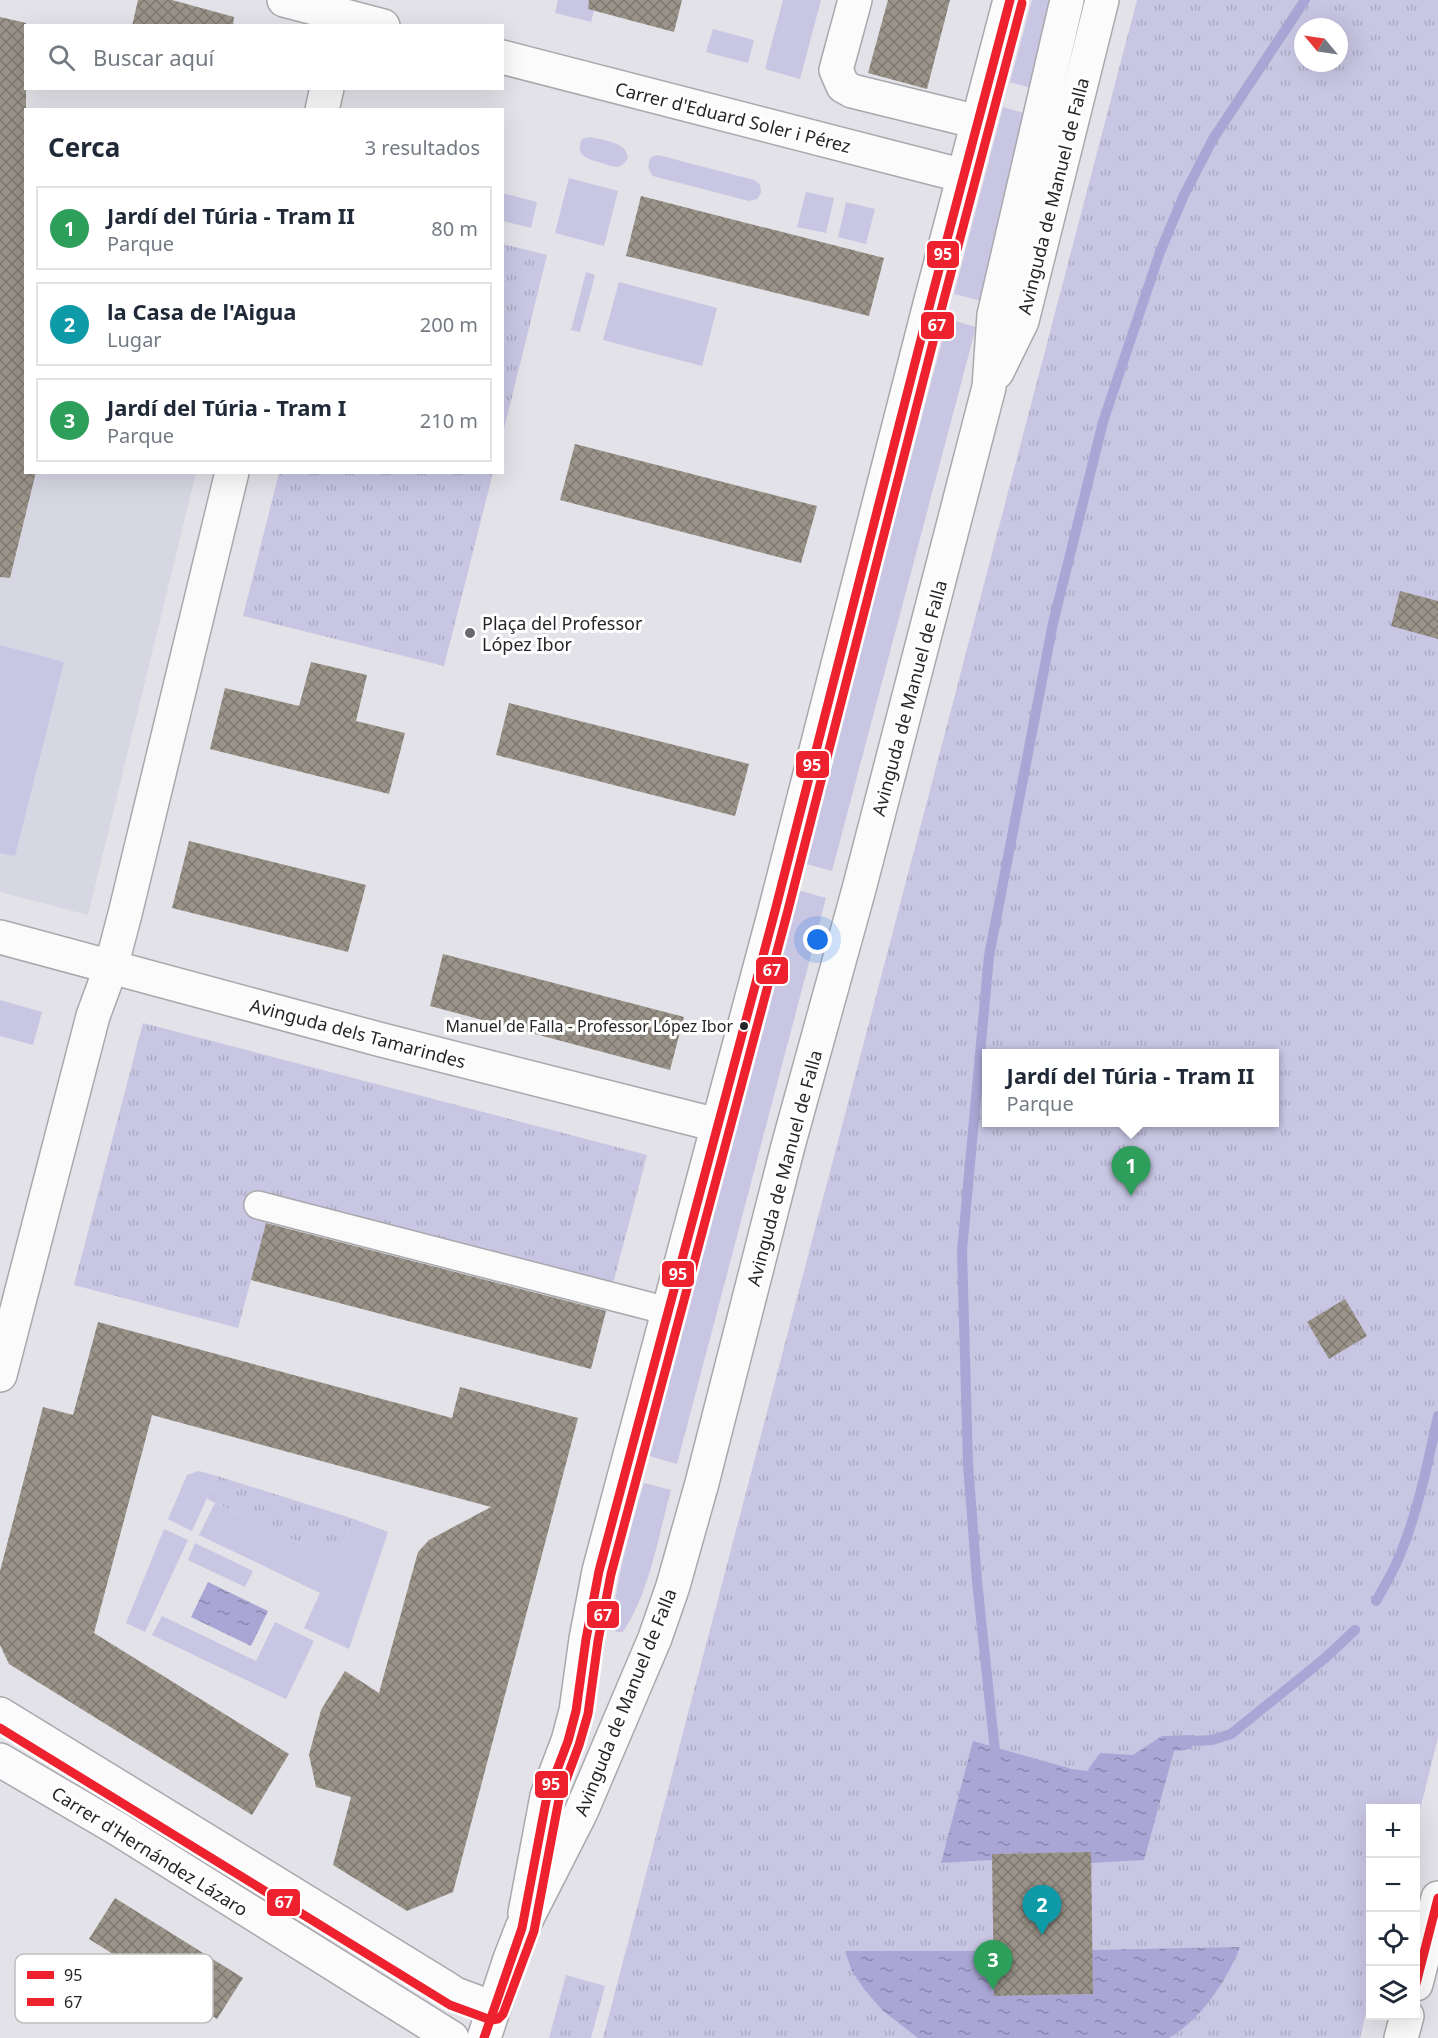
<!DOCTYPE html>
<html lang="es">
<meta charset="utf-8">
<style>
body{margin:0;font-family:"Noto Sans",sans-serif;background:#f6f6f7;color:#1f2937}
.controls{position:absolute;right:18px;bottom:18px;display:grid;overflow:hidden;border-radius:0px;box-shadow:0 6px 24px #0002}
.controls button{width:54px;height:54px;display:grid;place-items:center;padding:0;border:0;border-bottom:2px solid #e0e1e3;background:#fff;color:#1f2937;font:30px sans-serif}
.compass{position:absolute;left:1294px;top:18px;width:54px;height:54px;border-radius:50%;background:#fff;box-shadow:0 6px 24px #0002;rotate:299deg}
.you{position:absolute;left:818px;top:940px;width:21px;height:21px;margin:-15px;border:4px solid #fff;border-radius:50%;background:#1a73e8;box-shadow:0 0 0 9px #1a73e833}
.badge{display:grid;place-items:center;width:39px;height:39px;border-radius:50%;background:#68686c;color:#fff;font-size:20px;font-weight:700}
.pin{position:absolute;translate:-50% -50px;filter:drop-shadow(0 2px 3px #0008)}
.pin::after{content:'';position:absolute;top:32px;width:21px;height:18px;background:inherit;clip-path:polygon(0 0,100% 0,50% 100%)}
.popup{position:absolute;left:982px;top:1049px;width:297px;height:78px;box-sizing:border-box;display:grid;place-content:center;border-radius:0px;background:#fff;filter:drop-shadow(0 2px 4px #0005);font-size:20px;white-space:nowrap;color:#747a83}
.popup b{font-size:22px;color:#1f2937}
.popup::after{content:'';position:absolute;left:50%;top:100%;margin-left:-12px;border:12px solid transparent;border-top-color:#fff}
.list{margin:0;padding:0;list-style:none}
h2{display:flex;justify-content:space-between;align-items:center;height:78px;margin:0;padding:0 24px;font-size:26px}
h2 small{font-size:20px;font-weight:400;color:#747a83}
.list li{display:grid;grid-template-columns:39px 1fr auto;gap:18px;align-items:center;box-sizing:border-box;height:84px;margin:0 12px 12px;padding:0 12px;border:2px solid #e0e1e3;border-radius:0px}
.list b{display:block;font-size:22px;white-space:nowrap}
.list p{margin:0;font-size:20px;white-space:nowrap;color:#747a83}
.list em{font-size:20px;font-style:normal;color:#747a83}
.icon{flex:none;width:33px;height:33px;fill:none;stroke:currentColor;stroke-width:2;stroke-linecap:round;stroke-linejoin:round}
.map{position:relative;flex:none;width:1438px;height:2038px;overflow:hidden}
.search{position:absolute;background:#fff;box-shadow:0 6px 24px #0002;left:24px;top:24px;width:480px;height:66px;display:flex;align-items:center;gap:15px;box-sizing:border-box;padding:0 21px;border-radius:0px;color:#747a83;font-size:22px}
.panel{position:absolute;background:#fff;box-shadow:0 6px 24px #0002;left:24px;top:108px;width:480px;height:366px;border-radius:0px}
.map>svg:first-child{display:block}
.built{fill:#d7d7e4}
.grass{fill:#c8c6e3}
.park{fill:url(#park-tufts);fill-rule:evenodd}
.water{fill:url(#water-ripples)}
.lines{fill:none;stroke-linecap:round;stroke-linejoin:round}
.stream{stroke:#a9a6d5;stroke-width:10}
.building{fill:url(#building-cross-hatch)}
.pedestrian-casing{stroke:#a8a8ad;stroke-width:30}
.minor-casing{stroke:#a8a8ad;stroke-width:36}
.tertiary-casing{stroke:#a8a8ad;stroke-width:36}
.primary-casing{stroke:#a8a8ad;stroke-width:36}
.pedestrian{stroke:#fbfbfc;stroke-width:27}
.minor{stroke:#fbfbfc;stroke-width:33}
.tertiary{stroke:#fbfbfc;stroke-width:33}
.primary{stroke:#fbfbfc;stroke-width:33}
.bus-1-casing{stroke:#fff;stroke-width:14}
.bus-2-casing{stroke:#fff;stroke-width:14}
.bus-1{stroke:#ed222e;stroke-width:9}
.bus-2{stroke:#ed222e;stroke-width:9}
.poi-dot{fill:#68686c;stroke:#fff;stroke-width:2}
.bus-dot{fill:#26262a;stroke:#fff;stroke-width:2}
.labels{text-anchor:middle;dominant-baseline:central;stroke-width:6;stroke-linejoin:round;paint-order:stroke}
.bus-label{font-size:16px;fill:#26262a;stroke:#fff;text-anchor:end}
.street-label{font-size:18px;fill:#26262a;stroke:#fff}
.poi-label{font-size:18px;fill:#26262a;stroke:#fff;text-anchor:start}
.key{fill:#fff;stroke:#bebebf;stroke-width:1.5}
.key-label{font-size:16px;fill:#26262a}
.line-badge{stroke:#fff;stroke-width:2}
.badge-label{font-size:16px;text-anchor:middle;font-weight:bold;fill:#fff}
</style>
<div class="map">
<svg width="1438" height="2038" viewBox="0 0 1438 2038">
<defs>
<pattern id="park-tufts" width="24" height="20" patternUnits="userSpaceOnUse" patternTransform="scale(1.5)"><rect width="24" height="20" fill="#c8c6e3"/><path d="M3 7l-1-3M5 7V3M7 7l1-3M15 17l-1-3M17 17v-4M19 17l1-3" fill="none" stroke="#acaac3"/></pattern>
<pattern id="water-ripples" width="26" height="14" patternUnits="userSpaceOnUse" patternTransform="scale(1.5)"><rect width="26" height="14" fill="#a9a6d5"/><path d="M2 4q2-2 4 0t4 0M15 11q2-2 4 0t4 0" fill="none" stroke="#8987ad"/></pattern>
<pattern id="building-cross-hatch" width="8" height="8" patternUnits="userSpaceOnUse" patternTransform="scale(1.5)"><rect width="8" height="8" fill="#9a9389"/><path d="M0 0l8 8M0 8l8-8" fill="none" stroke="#7d7870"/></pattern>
</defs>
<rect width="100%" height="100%" fill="#e2e2e8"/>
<path class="built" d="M 0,300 L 26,472 L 196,473 L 88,915 L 0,892 Z"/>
<g class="grass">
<path d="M 558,0 L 597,0 L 591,22 L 555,13 Z"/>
<path d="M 783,0 L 821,0 L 800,79 L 765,69 Z"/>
<path d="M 1032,0 L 1056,0 L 1038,90 L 1010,82 Z"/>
<path d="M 713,29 L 754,40 L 748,63 L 706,52 Z"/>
<path d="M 1003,107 L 1030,115 L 982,301 L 954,294 Z"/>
<path d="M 590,137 C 604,141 626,141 628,158 C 625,163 622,166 617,167 C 612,167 606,164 602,163 C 588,159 574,156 582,139 Z"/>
<path d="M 658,155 L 754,180 L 760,185 L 761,193 L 757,199 L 749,201 L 653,176 C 648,169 647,165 651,157 Z"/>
<path d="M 569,178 L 618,191 L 604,246 L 555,233 Z"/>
<path d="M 806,192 L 834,198 L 826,233 L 797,227 Z"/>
<path d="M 502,193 L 537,202 L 531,228 L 503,221 Z"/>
<path d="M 846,202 L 875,209 L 866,244 L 838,237 Z"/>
<path d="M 586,272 L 595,275 L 580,332 L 571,330 Z"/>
<path d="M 619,282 L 717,308 L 702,366 L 603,340 Z"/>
<path d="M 948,319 L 976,327 L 832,871 L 803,863 Z"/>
<path d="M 0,645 L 64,662 L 15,856 L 0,853 Z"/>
<path d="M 797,890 L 826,898 L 677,1464 L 649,1456 Z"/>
<path d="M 0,1000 L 42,1012 L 33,1045 L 0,1036 Z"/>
<path d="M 199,1471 L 217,1476 L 192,1531 L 168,1519 L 187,1475 Z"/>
<path d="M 644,1483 L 671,1490 C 658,1537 650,1591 623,1632 L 616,1632 C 606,1608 636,1511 644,1483 Z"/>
<path d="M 215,1503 L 336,1560 L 354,1519 L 388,1532 L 349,1649 L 304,1628 L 320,1593 L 199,1535 Z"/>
<path d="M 164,1529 L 188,1540 L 145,1632 L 126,1623 Z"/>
<path d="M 195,1543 L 253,1571 L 245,1587 L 188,1560 Z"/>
<path d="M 162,1616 L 256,1661 L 275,1622 L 314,1641 L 286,1699 L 152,1635 Z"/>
</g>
<g class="park">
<path d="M 1137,0 L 1438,0 L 1438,1738 L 1416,1826 L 1416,1808 L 1370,1808 L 1370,1997 L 1360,2038 L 603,2038 ZM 1303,27 L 1339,27 L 1339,63 L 1303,63 ZM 987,1054 L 1275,1054 L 1275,1122 L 987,1122 Z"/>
<path d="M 503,244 L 547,255 L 503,433 L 502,244 Z"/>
<path d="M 279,473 L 493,473 L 444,666 L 243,616 Z"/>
<path d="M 143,1023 L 647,1155 L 606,1310 L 267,1221 L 238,1328 L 74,1285 Z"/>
<path d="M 217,1476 L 354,1519 L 336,1560 L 207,1499 Z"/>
<path d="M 566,1975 L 605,1986 L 591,2038 L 549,2038 Z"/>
</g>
<g class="water">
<path d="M 208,1582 L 268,1611 L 251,1646 L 191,1617 Z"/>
<path d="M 1195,1735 L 1191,1749 L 1174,1751 L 1144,1860 L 1091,1863 L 1091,1852 L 992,1854 L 992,1860 L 941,1863 L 973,1741 L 1072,1769 L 1087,1771 L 1100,1753 L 1133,1755 L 1162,1736 Z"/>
<path d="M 1240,1947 C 1226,1982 1202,2018 1169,2038 L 918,2038 L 882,2010 L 864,1989 L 852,1971 L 845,1951 L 993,1951 L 994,1996 L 1035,1995 L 1035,1963 L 1050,1963 L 1051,1995 L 1092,1994 L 1092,1950 Z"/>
</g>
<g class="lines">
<g class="stream">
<path d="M 1376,1601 C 1383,1589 1390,1577 1396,1564 C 1417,1517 1427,1466 1438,1416"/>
<path d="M 1194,1741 L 1212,1740 L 1231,1734 L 1324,1659 L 1355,1630"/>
<path d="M 996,1761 L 977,1581 L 968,1464 L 962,1251 L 989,956 L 1053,623 L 1103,422 L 1160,252 L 1184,195 L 1213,139 L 1305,0"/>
</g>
</g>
<g class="building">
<path d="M 138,0 L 172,0 L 234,17 L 233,26 L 132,26 Z"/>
<path d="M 589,0 L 682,0 L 674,32 L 588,9 Z"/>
<path d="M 888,0 L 950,0 L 927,89 L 868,73 Z"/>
<path d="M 0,17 L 26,23 L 26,472 L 36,472 L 10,578 L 0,577 Z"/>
<path d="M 641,196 L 884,258 L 869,316 L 626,256 Z"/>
<path d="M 575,444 L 817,506 L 801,563 L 560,500 Z"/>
<path d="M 1400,591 L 1438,601 L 1438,639 L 1391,626 Z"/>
<path d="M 311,662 L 367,675 L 356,721 L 405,733 L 389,794 L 210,749 L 225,688 L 299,706 Z"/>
<path d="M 509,703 L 749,764 L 735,816 L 496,755 Z"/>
<path d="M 189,841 L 366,885 L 348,952 L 172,908 Z"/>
<path d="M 443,954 L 684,1017 L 670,1070 L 430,1006 Z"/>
<path d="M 266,1223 L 606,1311 L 591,1369 L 251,1280 Z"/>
<path d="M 1345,1299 L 1367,1336 L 1329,1359 L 1307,1322 Z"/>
<path d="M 98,1322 L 452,1418 L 460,1387 L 578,1418 L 453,1892 L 407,1911 L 333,1865 L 351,1797 L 316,1787 L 309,1755 L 321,1710 L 345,1671 L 379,1693 L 418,1552 L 429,1540 L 491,1507 L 152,1415 L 94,1633 L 289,1754 L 252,1815 L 9,1664 L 0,1645 L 0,1571 L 43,1407 L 73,1415 Z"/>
<path d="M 1091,1852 L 1093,1994 L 994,1996 L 992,1854 Z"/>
<path d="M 115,1898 L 243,1978 L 217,2019 L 89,1939 Z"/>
</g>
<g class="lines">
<g class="pedestrian-casing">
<path id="pedestrian" d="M 258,1205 L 668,1311"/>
</g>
<g class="minor-casing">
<g id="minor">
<path d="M 284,0 L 383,26"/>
<path d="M 855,0 L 836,70 L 843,86 L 852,91 L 978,122"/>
<path d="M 502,57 L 964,176"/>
<path d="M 322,110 L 327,88"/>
<path d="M 0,937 L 382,1040 L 717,1125"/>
<path d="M 0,1375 L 93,1016 L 111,967 L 125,914 L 232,472"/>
<path d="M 525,1913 L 547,1796 L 568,1741 L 576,1711 L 586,1639 L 599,1571 L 775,911 L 931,300 L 1010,0"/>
</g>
</g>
<g class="tertiary-casing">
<g id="tertiary">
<path d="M 0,1714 L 443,1986 L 455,1994 L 493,2008"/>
<path d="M 0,1760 L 118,1829 L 452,2038"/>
</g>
</g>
<g class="primary-casing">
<g id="primary">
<path d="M 997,372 L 1022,321 L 1102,0"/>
<path d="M 1416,1984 L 1438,1898"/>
<path d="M 484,2038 L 510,1959 L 522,1928 L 581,1812 L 655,1638 L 673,1586 L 702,1483 L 788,1146 L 859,889 L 989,387 L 994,315 L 1067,0"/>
<path d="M 1401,2038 L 1407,2016"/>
</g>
</g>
<use href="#pedestrian" class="pedestrian"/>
<use href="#minor" class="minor"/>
<use href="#tertiary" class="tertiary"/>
<use href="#primary" class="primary"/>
<g class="bus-1-casing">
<g id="bus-1">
<path d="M 1416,1984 L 1438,1898"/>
<path d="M 484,2038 L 522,1928 L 547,1796 L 568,1741 L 576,1711 L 586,1639 L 599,1571 L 775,911 L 931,300 L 1010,0"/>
</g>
</g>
<g class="bus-2-casing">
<path id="bus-2" d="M 0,1728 L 450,2005 L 491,2020 L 498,2019 L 503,2014 L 534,1931 L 559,1799 L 579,1745 L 588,1714 L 598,1641 L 611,1574 L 787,914 L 943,303 L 1022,3"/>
</g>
<use href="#bus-1" class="bus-1"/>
<use href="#bus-2" class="bus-2"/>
</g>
<circle class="poi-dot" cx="470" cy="633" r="6"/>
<circle class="bus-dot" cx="744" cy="1026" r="5"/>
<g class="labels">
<g class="bus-label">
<text x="733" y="1026">Manuel de Falla - Professor López Ibor</text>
</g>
<g class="street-label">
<text transform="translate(733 117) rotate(14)">Carrer d'Eduard Soler i Pérez</text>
<text transform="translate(1053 196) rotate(-76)">Avinguda de Manuel de Falla</text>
<text transform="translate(909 698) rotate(-75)">Avinguda de Manuel de Falla</text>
<text transform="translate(358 1033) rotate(15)">Avinguda dels Tamarindes</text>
<text transform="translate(784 1168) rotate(-75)">Avinguda de Manuel de Falla</text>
<text transform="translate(625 1702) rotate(-68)">Avinguda de Manuel de Falla</text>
<text transform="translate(150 1851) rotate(32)">Carrer d'Hernández Lázaro</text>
</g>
<g class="poi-label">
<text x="482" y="623">Plaça del Professor<tspan x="482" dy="21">López Ibor</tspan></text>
</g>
</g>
<rect x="15" y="1954" width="198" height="69" rx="9" class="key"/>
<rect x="27" y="1971" width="27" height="8" fill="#ed222e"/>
<rect x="27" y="1998" width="27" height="8" fill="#ed222e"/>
<g class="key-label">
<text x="64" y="1981">95</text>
<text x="64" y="2008">67</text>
</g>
<g class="line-badge">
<rect x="926" y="240" width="34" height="29" rx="6" fill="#ed222e"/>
<rect x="920" y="311" width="35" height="29" rx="6" fill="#ed222e"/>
<rect x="795" y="750" width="35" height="29" rx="6" fill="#ed222e"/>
<rect x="755" y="956" width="34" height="29" rx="6" fill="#ed222e"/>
<rect x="661" y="1260" width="34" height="28" rx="6" fill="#ed222e"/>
<rect x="586" y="1600" width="34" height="29" rx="6" fill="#ed222e"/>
<rect x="534" y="1770" width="35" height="29" rx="6" fill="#ed222e"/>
<rect x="266" y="1888" width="35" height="29" rx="6" fill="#ed222e"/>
</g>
<g class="badge-label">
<text x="943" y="260">95</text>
<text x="937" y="331">67</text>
<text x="812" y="771">95</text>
<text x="772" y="976">67</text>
<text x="678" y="1280">95</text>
<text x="603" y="1621">67</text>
<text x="551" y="1790">95</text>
<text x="284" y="1908">67</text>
</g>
</svg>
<div class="controls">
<button>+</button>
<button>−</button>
<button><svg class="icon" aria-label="locate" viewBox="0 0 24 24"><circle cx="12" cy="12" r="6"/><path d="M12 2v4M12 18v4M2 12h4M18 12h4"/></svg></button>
<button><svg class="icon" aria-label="layers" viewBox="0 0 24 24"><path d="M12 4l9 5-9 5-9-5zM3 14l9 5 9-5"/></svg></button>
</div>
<svg class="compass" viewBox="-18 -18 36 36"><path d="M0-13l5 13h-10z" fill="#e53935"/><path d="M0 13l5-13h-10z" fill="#747a83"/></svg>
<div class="you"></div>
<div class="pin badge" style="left:1131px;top:1196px;background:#2e9e5b">1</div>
<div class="popup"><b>Jardí del Túria - Tram II</b>Parque</div>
<div class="pin badge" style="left:1042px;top:1935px;background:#0f9aa8">2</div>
<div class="pin badge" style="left:993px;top:1990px;background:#2e9e5b">3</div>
<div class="search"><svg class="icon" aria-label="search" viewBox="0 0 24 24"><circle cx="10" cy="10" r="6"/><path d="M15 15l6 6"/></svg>Buscar aquí</div>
<section class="panel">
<h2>Cerca<small>3 resultados</small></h2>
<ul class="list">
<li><span class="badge" style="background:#2e9e5b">1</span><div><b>Jardí del Túria - Tram II</b><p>Parque</p></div><em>80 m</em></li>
<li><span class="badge" style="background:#0f9aa8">2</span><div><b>la Casa de l'Aigua</b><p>Lugar</p></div><em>200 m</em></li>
<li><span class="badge" style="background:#2e9e5b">3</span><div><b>Jardí del Túria - Tram I</b><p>Parque</p></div><em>210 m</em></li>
</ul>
</section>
</div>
